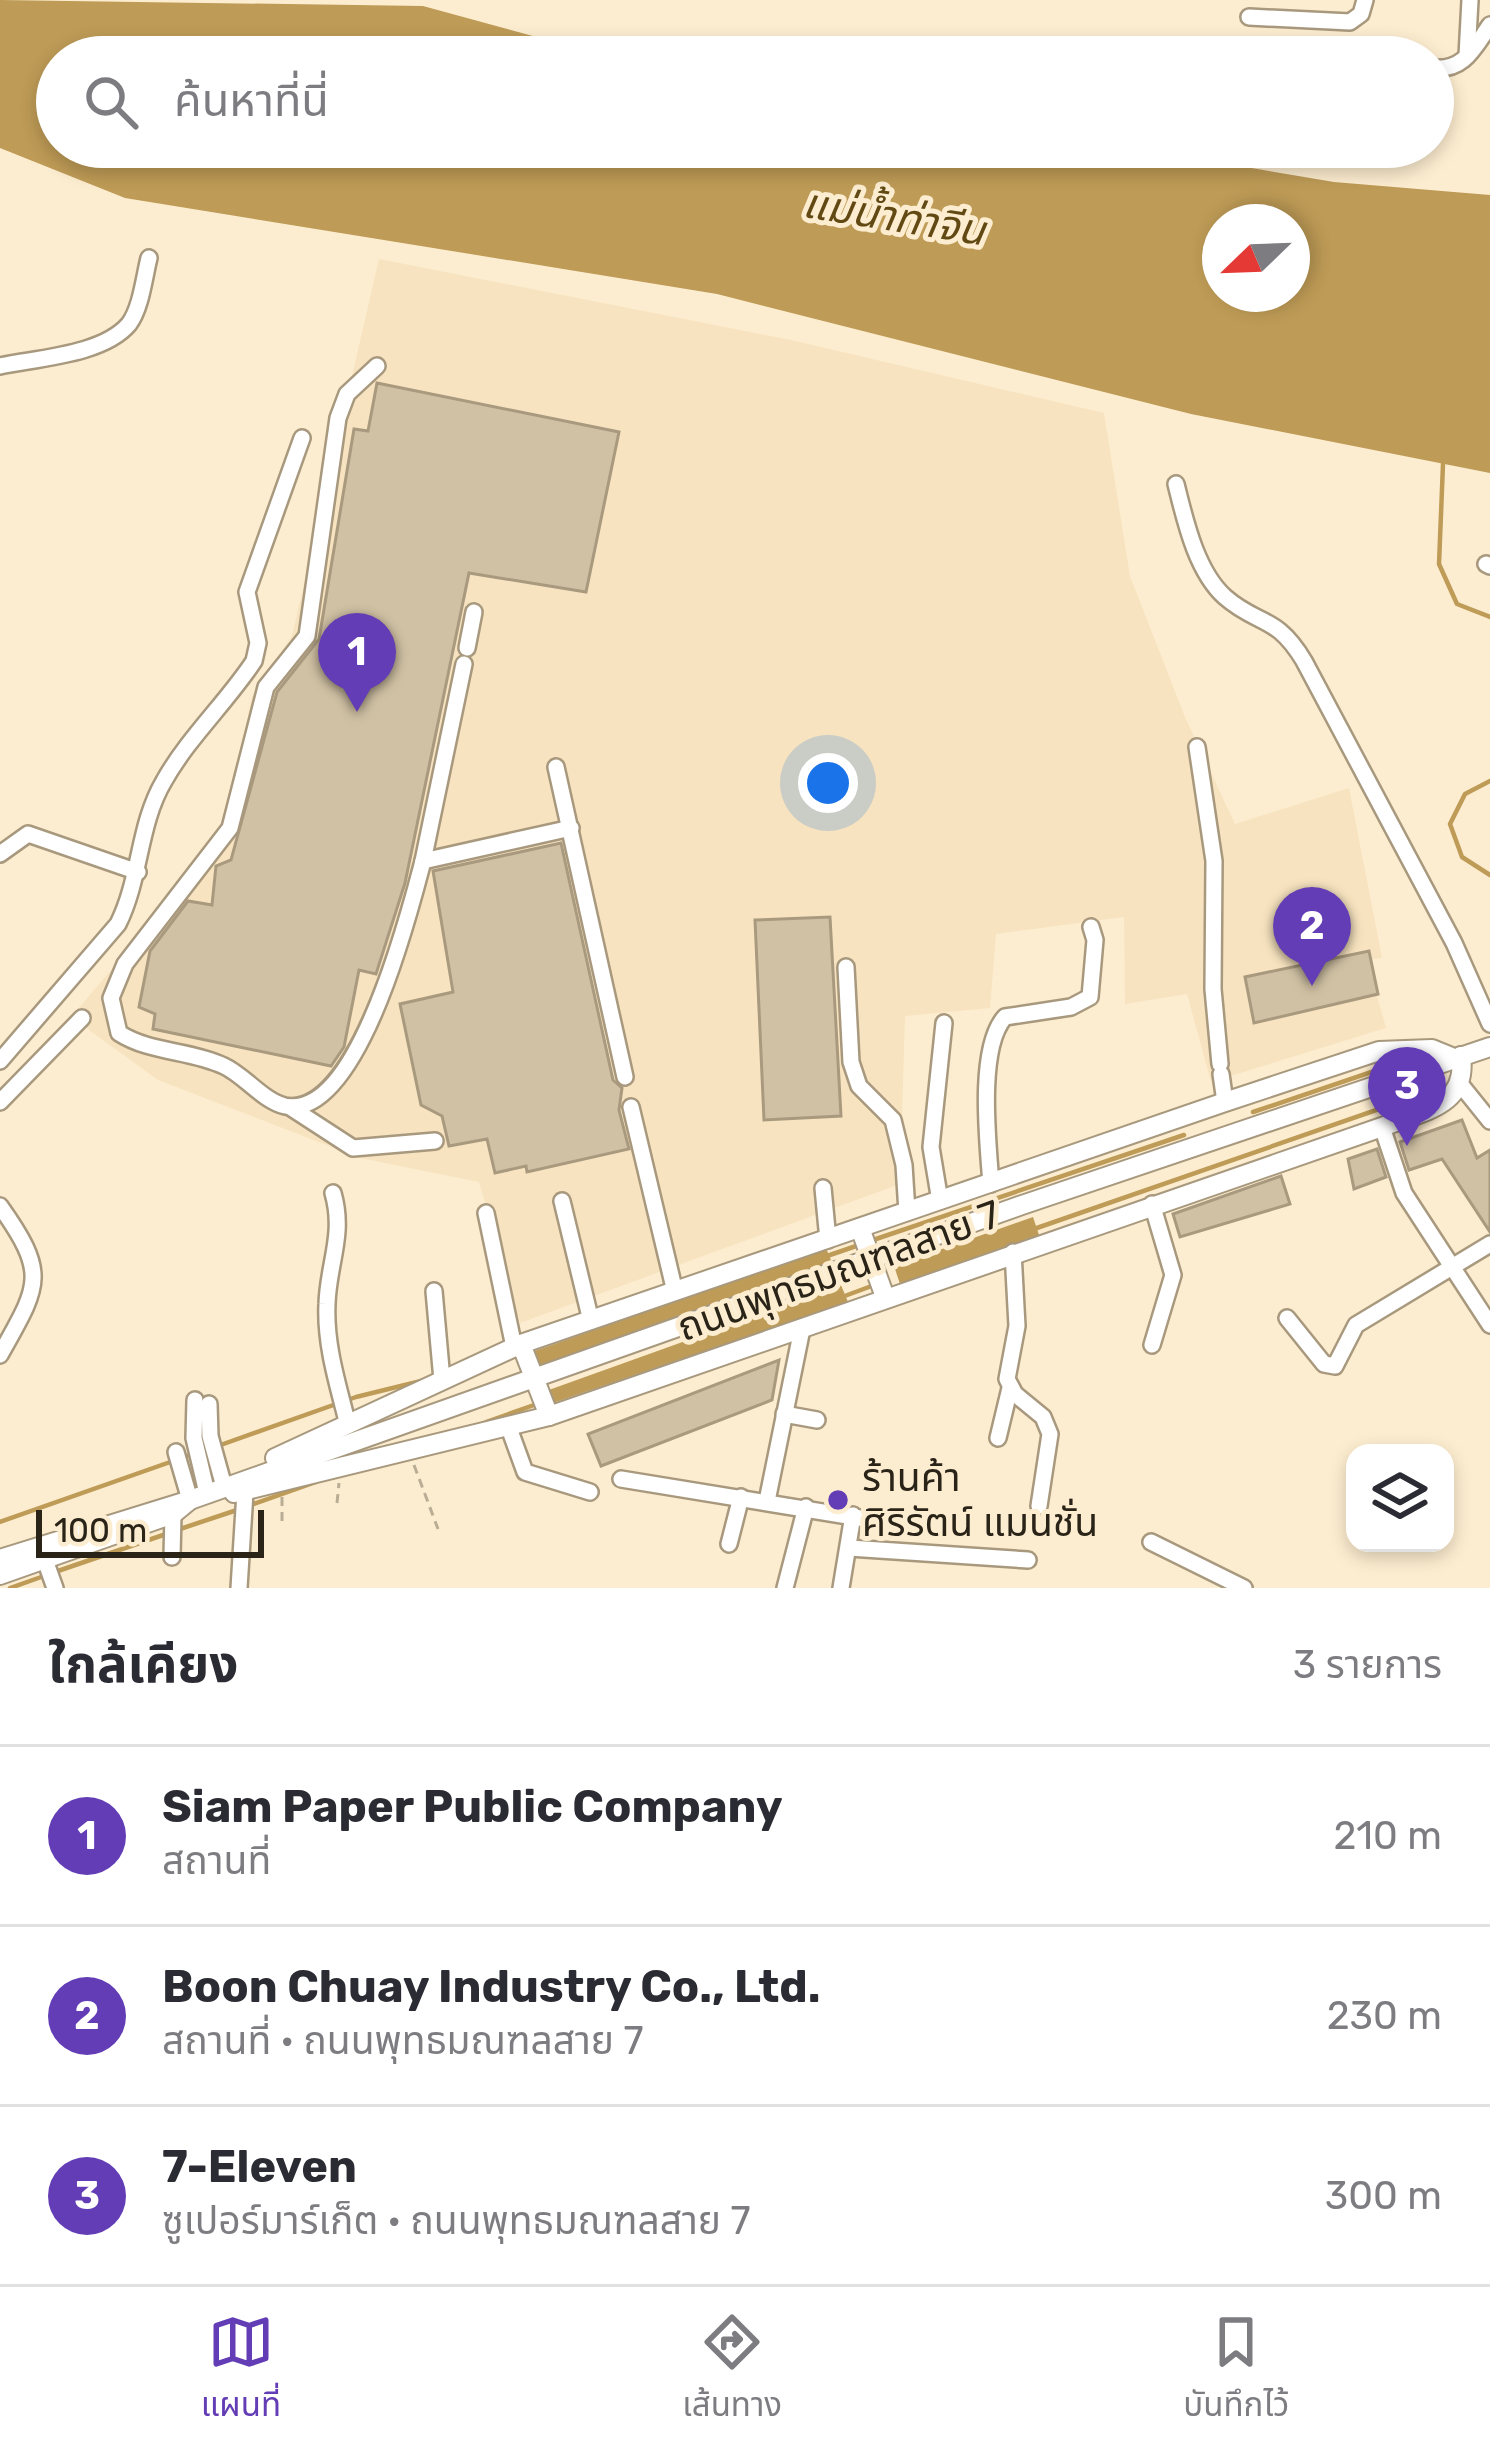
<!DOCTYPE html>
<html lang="th">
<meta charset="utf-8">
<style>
body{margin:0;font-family:Rubik,"Noto Sans Thai",sans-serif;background:#f7f7f7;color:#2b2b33}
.controls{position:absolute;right:36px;bottom:36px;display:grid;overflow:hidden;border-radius:24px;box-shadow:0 6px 18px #0003}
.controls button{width:108px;height:108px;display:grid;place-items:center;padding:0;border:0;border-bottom:3px solid #e1e1e2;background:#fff;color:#2b2b33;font:60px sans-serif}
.compass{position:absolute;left:1202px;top:204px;width:108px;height:108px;border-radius:50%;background:#fff;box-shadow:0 6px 18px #0003;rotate:247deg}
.scale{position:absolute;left:36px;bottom:30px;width:228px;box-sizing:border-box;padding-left:12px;border:6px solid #292318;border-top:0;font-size:33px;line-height:42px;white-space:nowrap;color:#292318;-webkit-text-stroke:9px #fdedd0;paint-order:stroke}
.you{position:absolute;left:828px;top:783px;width:42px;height:42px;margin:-30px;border:9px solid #fff;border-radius:50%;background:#1a73e8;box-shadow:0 0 0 18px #1a73e833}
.badge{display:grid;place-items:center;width:78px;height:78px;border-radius:50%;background:#633db5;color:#fff;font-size:39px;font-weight:700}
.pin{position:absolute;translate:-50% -99px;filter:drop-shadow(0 3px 6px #0008)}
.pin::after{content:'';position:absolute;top:63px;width:42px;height:36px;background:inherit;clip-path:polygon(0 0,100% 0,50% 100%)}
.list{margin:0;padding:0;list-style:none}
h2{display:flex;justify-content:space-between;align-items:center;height:156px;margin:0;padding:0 48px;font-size:51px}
h2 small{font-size:39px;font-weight:400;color:#7c7c81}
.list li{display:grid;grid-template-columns:78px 1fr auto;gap:36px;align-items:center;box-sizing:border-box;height:180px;padding:0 48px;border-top:3px solid #e1e1e2}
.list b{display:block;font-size:45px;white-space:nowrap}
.list p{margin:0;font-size:39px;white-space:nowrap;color:#7c7c81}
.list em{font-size:39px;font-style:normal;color:#7c7c81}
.icon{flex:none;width:66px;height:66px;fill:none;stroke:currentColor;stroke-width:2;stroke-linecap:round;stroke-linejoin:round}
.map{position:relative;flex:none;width:1490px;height:1588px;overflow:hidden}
.search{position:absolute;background:#fff;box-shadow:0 6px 18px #0003;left:36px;right:36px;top:36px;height:132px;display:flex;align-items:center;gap:30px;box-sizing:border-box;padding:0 42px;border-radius:66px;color:#7c7c81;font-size:45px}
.sheet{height:696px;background:#fff}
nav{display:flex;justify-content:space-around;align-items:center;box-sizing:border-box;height:168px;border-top:3px solid #e1e1e2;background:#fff;font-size:33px;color:#7c7c81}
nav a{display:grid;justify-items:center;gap:6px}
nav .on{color:#633db5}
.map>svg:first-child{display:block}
.built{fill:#f7e3bf}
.water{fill:#be9b56;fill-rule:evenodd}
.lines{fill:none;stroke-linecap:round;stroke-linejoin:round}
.stream{stroke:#be9b56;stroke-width:4.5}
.building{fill:#d0c1a4;stroke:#a99a7f;stroke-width:3}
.minor-casing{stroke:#a8997e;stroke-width:20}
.major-casing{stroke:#a8997e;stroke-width:22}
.path{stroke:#baad96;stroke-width:3;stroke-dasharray:9 6;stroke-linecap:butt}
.minor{stroke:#fff;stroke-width:15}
.major{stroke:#fff;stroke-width:18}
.poi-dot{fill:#633db5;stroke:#fdedd0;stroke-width:4.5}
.labels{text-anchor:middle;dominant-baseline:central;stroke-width:10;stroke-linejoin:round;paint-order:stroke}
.street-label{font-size:39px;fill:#292318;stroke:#fdedd0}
.poi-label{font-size:39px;fill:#292318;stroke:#fdedd0;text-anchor:start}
.water-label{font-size:42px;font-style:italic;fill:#624913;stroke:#fdedd0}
</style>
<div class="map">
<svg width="1490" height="1588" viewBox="0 0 1490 1588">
<rect width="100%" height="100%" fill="#fdedd0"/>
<path class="built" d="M 379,259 L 791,340 L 1104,413 L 1130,576 L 1185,717 L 1235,824 L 1349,788 L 1382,958 L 1367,960 L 1386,1028 L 1211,1082 L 1187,994 L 1125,1004 L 1124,917 L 996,934 L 990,1008 L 905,1016 L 900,1184 L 520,1323 L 479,1182 L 360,1158 L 158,1080 L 71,1017 L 223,839 L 252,696 L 292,636 Z"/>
<g class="water">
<path d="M 0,0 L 423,6 L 610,57 L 57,57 L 57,147 L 1128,147 L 1334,182 L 1490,195 L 1490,473 L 1191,414 L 717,294 L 125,198 L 0,148 ZM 1292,222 L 1292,294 L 1220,294 L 1220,222 Z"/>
<path d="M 1033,1217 L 1039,1235 L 900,1284 L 894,1266 Z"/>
<path d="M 826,1248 L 833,1265 L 538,1368 L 532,1352 Z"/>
<path d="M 841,1285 L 848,1302 L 553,1403 L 546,1391 Z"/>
</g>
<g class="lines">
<g class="stream">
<path d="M 1443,464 L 1439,564 L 1457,604 L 1490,617"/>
<path d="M 1490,781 L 1465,794 L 1450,824 L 1462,857 L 1490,875"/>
<path d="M 1253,1112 L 1401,1062"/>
<path d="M 1034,1229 L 1434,1090"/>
<path d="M 873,1240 L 1184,1135"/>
<path d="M 827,1256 L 862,1244"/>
<path d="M 842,1297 L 877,1284"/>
<path d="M 486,1422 L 537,1404"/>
<path d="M 215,1447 L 356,1397 L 421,1381"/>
<path d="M 248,1506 L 316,1482"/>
<path d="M 0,1522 L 193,1454"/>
<path d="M 180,1529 L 237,1510"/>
<path d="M 55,1572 L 169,1533"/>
<path d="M 10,1588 L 44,1576"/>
</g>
</g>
<g class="building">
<path d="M 377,383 L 619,432 L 586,592 L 469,573 L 405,883 L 376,974 L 359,970 L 344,1047 L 331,1066 L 153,1029 L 155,1014 L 139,1007 L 150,951 L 188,901 L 212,905 L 216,866 L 231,860 L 277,692 L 319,639 L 354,429 L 368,431 Z"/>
<path d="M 561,843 L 613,1080 L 622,1088 L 619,1110 L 629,1149 L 527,1172 L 526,1166 L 495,1173 L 487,1139 L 449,1146 L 442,1116 L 421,1105 L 400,1004 L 453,992 L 433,871 Z"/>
<path d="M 830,917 L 841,1116 L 764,1120 L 755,920 Z"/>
<path d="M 1369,951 L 1378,994 L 1254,1023 L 1245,977 Z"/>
<path d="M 1462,1120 L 1477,1158 L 1490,1150 L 1490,1232 L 1442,1159 L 1409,1170 L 1400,1142 Z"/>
<path d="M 1377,1149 L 1386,1177 L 1354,1189 L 1348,1159 Z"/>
<path d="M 1281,1176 L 1290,1204 L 1180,1237 L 1173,1214 Z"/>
<path d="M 779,1360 L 772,1400 L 601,1466 L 588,1434 Z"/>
</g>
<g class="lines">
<g class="minor-casing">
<g id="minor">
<path d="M 1249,17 L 1350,22 L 1361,14 L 1365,0"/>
<path d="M 1467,56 L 1470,0"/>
<path d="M 1433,68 C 1464,71 1474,48 1490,25"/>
<path d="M 0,366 C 37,358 103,355 129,324 C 141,308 144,278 149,258"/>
<path d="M 377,366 L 347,394 L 338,418 L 307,636 L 266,687 L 230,828 L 125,964 L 111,998 L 119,1033 C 150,1053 190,1050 224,1066 C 244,1075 263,1101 285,1106 C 358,1120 410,910 423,861"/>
<path d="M 1176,484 C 1185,520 1196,571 1225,597 C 1258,626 1276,614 1304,661 L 1454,943 L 1490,1024"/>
<path d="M 1486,564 L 1490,566"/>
<path d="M 467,648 L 474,612"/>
<path d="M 464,664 L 423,861 L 571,828"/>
<path d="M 1197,747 L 1214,861 L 1213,989 L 1220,1064"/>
<path d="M 556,767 L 625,1077"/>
<path d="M 0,854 L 28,834 L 138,872"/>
<path d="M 846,967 L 851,1062 L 859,1086 L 893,1120 L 904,1165 L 907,1212"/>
<path d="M 0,1061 L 118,924 C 141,878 138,825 164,781 C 188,738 227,702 254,661 L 258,643 L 247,592 L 302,438"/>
<path d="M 1221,1074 L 1225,1102"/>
<path d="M 1461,1085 L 1490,1121"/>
<path d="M 0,1102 L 82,1018"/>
<path d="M 290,1107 L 353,1148 L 435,1141"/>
<path d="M 631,1107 L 675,1292"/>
<path d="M 1382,1127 L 1404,1193 L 1490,1325"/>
<path d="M 991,1184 C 988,1143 977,1048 1005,1017 L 1071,1007 L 1090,997 L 1095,940 L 1091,927"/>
<path d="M 823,1188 L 828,1240"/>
<path d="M 333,1193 C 345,1235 328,1264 327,1304 C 325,1345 338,1385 348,1425"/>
<path d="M 562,1201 L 591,1321"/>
<path d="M 940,1201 L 931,1147 L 944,1023"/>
<path d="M 0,1206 C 49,1275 39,1285 0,1355"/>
<path d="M 486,1213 L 514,1347"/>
<path d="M 1013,1252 L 1017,1326 L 1007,1379 L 1015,1394 L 1043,1417 L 1050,1434 L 1039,1506"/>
<path d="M 434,1291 L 442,1380"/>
<path d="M 1287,1318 L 1324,1364 L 1335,1366 L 1356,1325 L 1490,1244"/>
<path d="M 1152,1345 L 1173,1275 L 1152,1204"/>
<path d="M 195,1400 L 194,1438 L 207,1493"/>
<path d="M 209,1404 L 210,1436 L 223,1483"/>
<path d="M 784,1414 L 817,1420"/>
<path d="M 509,1428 L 525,1472 L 590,1492"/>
<path d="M 998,1438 L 1010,1388"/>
<path d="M 176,1452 L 190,1500"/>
<path d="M 621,1479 L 878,1521"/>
<path d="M 767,1501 L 802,1329"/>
<path d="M 1151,1542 L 1244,1588"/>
<path d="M 729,1544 L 741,1497"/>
<path d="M 849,1548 L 1028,1560"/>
<path d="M 172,1557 L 173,1514"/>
<path d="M 45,1560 L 55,1588"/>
<path d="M 239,1588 L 245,1492"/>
<path d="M 785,1588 L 806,1507"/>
<path d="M 841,1588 L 853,1515"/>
</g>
</g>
<g class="major-casing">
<g id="major">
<path d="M 860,1228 L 885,1297"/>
<path d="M 521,1344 L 549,1416"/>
<path d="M 275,1458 L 521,1344 L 1225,1102 L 1379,1051 L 1432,1049 L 1454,1058"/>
<path d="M 234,1493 L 549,1416 L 1382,1127 C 1421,1111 1468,1108 1461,1056"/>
<path d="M 0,1559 L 190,1500 L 1022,1205 L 1490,1047"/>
<path d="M 0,1575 L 173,1514 L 190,1500"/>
</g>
</g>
<g class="path">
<path d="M 414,1465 L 438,1529"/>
<path d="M 282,1497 L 282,1521"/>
<path d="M 337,1503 L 339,1483"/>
</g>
<use href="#minor" class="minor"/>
<use href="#major" class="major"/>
</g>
<circle class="poi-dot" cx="838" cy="1500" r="12"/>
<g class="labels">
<g class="street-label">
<text transform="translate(839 1271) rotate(-20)">ถนนพุทธมณฑลสาย 7</text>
</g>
<g class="poi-label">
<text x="862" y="1478">ร้านค้า<tspan x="862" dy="45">ศิริรัตน์ แมนชั่น</tspan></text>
</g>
<g class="water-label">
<text transform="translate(894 217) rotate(9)">แม่น้ำท่าจีน</text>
</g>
</g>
</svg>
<div class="controls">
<button><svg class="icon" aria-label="layers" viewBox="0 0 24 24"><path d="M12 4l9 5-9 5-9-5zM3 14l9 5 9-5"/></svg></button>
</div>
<svg class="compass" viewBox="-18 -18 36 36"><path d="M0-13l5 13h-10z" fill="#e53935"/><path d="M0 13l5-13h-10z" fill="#7c7c81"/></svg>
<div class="scale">100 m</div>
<div class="you"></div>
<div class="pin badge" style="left:357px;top:712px">1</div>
<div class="pin badge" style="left:1312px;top:986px">2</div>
<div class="pin badge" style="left:1407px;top:1146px">3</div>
<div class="search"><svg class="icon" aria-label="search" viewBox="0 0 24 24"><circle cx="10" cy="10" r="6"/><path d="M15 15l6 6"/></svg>ค้นหาที่นี่</div>
</div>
<section class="sheet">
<h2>ใกล้เคียง<small>3 รายการ</small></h2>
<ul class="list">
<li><span class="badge">1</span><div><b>Siam Paper Public Company</b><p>สถานที่</p></div><em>210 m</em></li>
<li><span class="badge">2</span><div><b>Boon Chuay Industry Co., Ltd.</b><p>สถานที่ · ถนนพุทธมณฑลสาย 7</p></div><em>230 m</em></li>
<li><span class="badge">3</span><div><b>7-Eleven</b><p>ซูเปอร์มาร์เก็ต · ถนนพุทธมณฑลสาย 7</p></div><em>300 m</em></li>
</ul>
</section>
<nav>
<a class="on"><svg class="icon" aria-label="map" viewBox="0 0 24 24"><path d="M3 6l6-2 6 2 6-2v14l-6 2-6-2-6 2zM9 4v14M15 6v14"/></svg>แผนที่</a>
<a><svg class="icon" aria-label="directions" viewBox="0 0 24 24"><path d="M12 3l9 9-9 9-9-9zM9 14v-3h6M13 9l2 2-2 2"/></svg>เส้นทาง</a>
<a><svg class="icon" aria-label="saved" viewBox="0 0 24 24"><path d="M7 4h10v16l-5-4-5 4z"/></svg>บันทึกไว้</a>
</nav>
